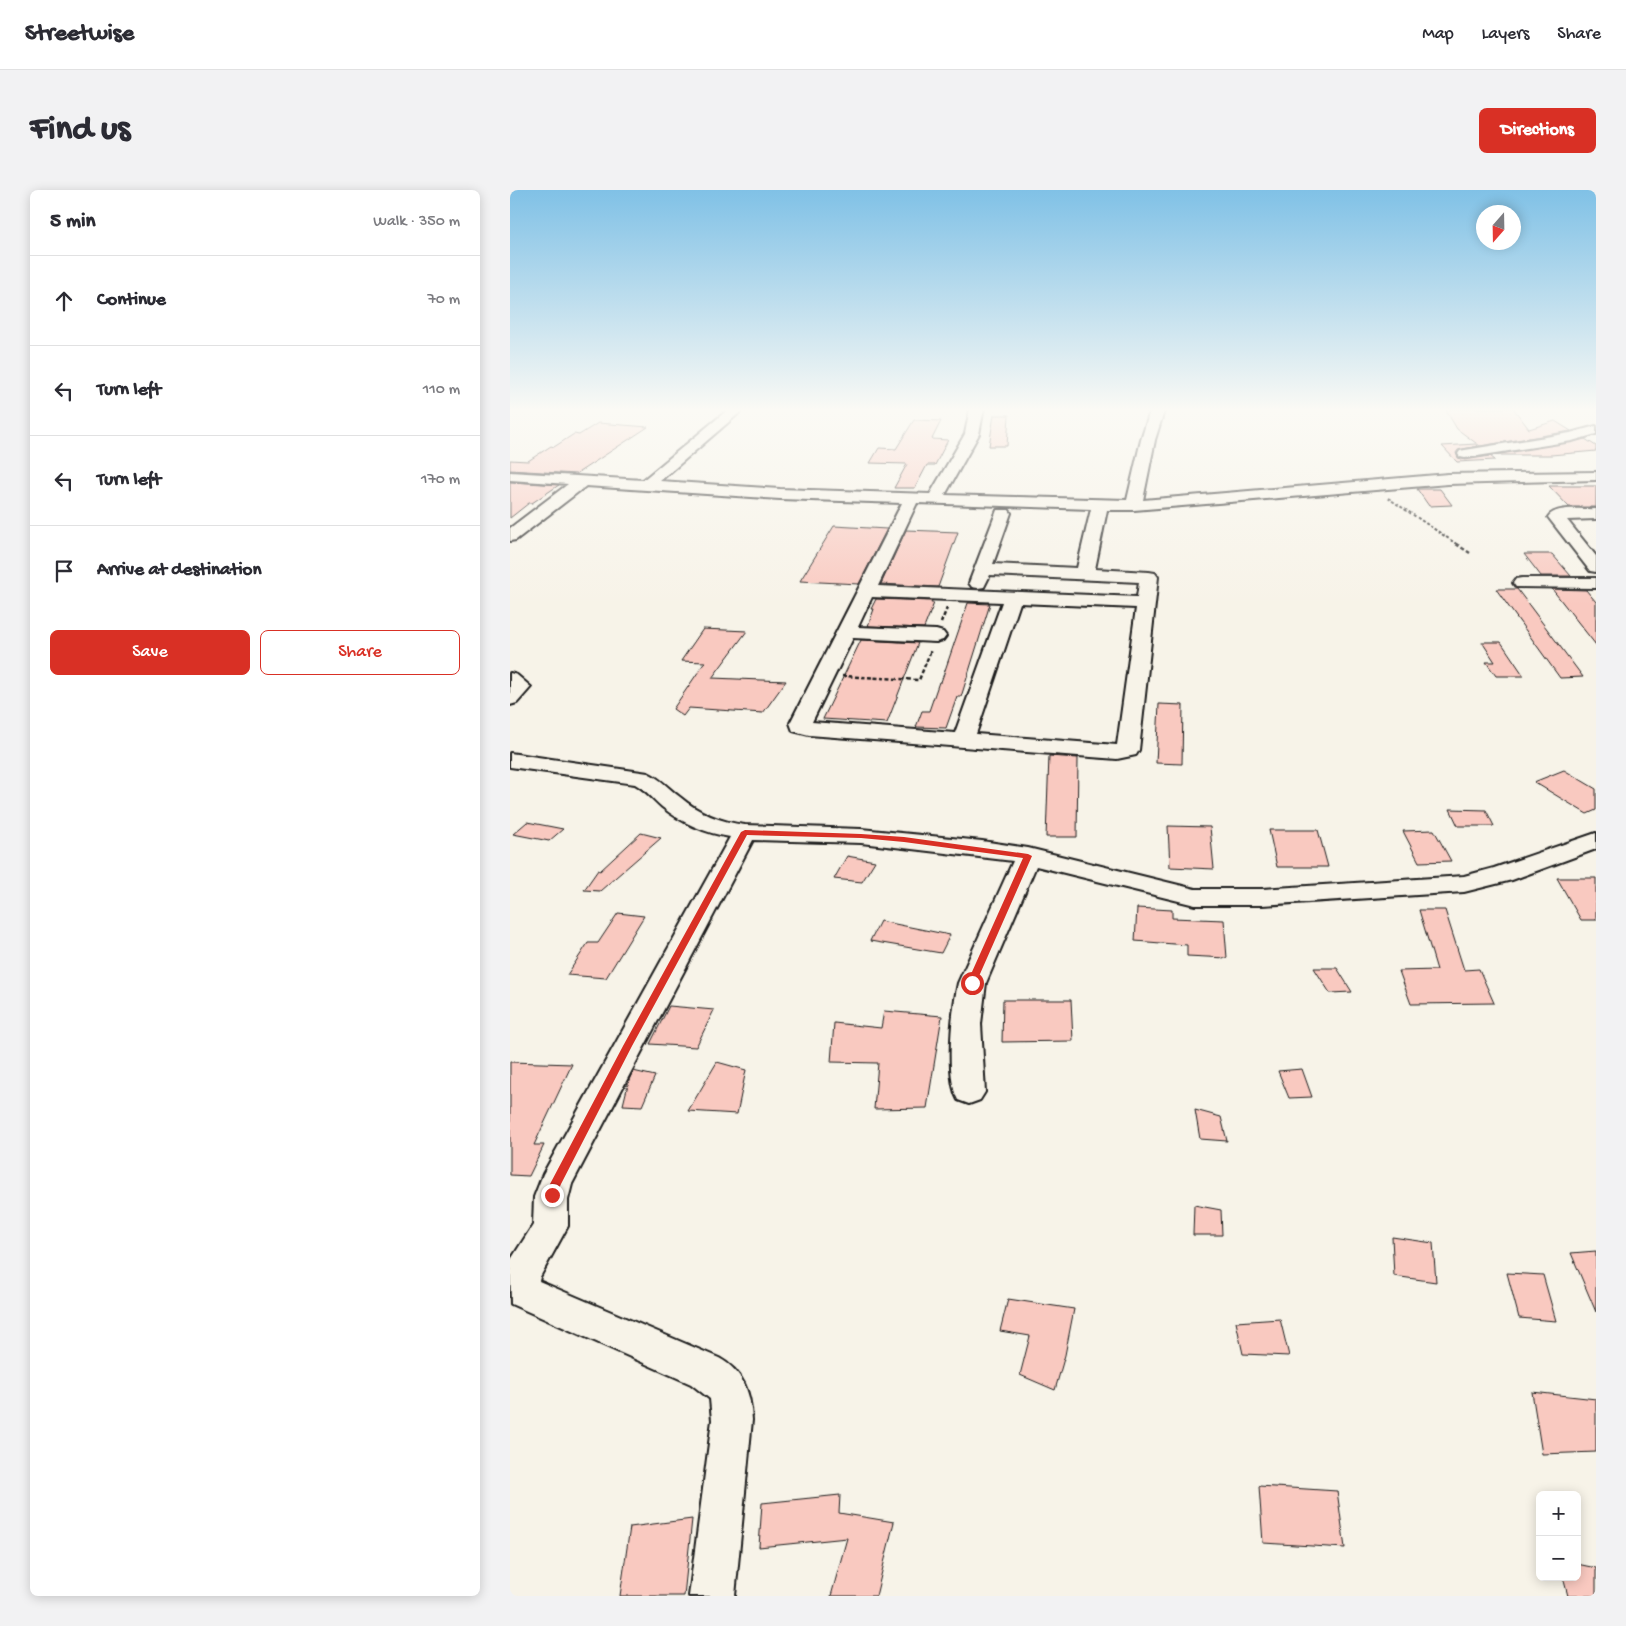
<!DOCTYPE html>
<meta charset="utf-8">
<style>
body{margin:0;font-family:"Gochi Hand",sans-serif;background:#f2f2f3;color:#2b2b33}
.controls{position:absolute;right:15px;bottom:15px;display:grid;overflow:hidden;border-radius:8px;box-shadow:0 2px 12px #0003}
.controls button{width:45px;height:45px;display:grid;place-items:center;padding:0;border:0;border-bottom:1px solid #e1e1e2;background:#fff;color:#2b2b33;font:25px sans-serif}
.compass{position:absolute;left:966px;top:15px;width:45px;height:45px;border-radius:50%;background:#fff;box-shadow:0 2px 12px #0003;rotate:200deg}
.stop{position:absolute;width:15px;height:15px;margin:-11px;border:4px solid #d93025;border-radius:50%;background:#fff}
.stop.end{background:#d93025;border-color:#fff;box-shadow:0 1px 5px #0008}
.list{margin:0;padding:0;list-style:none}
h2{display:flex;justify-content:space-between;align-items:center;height:65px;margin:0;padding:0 20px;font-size:21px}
h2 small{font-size:16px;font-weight:400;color:#7c7c81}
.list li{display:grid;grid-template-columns:32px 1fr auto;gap:15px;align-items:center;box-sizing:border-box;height:90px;padding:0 20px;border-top:1px solid #e1e1e2}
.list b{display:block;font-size:19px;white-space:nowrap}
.list em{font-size:16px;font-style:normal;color:#7c7c81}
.actions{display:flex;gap:10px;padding:15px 20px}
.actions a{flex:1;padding:11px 0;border:1px solid #d93025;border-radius:8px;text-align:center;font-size:18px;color:#d93025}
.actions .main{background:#d93025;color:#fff}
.icon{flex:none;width:28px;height:28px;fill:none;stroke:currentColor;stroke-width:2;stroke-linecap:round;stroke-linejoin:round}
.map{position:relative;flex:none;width:1086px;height:1406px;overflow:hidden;border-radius:8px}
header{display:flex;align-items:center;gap:30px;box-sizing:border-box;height:70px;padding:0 25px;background:#fff;border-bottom:1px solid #e1e1e2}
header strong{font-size:24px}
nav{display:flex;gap:28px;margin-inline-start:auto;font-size:18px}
.intro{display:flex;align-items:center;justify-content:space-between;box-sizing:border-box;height:120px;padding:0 30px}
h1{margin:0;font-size:35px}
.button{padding:12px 22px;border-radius:8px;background:#d93025;color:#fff;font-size:18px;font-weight:700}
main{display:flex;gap:30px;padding:0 30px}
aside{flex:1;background:#fff;border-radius:8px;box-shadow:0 2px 12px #0003}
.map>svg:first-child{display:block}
.building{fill:#f9c9c0;stroke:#1c1c1c}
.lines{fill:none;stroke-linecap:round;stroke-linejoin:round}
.minor-casing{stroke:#1c1c1c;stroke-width:4}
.path-far1{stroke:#1c1c1c;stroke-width:2;stroke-dasharray:3 2;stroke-linecap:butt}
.path{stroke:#1c1c1c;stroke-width:2.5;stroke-dasharray:4 2.5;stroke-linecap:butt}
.minor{fill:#f7f3e8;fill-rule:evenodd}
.route{fill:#d93025}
</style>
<header>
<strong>Streetwise</strong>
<nav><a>Map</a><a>Layers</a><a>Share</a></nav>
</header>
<div class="intro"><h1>Find us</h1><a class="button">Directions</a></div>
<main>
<aside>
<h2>5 min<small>Walk · 350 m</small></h2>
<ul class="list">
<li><svg class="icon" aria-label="ahead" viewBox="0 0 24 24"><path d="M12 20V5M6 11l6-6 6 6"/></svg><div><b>Continue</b></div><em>70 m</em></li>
<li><svg class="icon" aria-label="left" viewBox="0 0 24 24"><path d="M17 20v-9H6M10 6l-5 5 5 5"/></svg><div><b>Turn left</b></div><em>110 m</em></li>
<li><svg class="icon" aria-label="left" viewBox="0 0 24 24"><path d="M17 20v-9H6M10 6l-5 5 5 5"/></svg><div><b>Turn left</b></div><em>170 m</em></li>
<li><svg class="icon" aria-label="arrive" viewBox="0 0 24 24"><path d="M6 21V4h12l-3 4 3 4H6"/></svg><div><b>Arrive at destination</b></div></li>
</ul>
<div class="actions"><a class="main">Save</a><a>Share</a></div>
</aside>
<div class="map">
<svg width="1086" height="1406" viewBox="0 0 1086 1406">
<rect width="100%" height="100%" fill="#f7f3e8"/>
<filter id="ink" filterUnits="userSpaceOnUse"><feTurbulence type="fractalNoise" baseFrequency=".02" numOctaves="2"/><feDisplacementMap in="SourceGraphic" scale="10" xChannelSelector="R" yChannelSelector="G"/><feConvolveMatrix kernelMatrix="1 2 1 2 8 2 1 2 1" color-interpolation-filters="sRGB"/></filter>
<g filter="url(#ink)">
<g class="building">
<path d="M 957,218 L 1003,218 L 1019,239 L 1045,231 L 1061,241 L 970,256 L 947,239 L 935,219 L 958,219 Z"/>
<path d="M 484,225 L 499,225 L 497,256 L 479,256 Z"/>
<path d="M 404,230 L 431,231 L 422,249 L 438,250 L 425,275 L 417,275 L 405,298 L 384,298 L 397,274 L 360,273 L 369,258 L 386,259 Z"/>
<path d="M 88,233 L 138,237 L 66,284 L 0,280 L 0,270 L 18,271 L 41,256 L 44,257 L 64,244 L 69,245 Z"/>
<path d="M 1075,249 L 1086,256 L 1086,261 L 1041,265 L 983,265 Z"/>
<path d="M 966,254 L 968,256 L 948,260 L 946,263 L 948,268 L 955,270 L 980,266 L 985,270 L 947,272 L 932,256 Z"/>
<path d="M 0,292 L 49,295 L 22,313 L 19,313 L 0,328 Z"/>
<path d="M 1039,296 L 1086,296 L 1086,317 L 1059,317 Z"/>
<path d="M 907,299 L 930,299 L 942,315 L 919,316 Z"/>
<path d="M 324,336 L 377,339 L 349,394 L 290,391 Z"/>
<path d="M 396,340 L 448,342 L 428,397 L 371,394 Z"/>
<path d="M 1014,364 L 1042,364 L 1061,386 L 1031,386 Z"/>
<path d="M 986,399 L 1007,399 L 1073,487 L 1050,488 Z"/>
<path d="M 1042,399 L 1076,400 L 1086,412 L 1086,455 Z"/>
<path d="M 366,409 L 422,411 L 421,413 L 424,413 L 414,438 L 358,436 L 364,419 L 361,419 Z"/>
<path d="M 458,413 L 480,414 L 451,507 L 447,507 L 436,538 L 406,537 L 412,521 L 419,521 L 429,492 L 431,492 Z"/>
<path d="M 193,439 L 237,441 L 202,488 L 276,491 L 253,523 L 179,518 L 173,526 L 163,519 L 195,472 L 171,471 Z"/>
<path d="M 351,450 L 408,453 L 377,533 L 313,529 Z"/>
<path d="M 972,452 L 991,452 L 1014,486 L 986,486 L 976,472 L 985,472 Z"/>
<path d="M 649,514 L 673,515 L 672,574 L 646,573 Z"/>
<path d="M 539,566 L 568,568 L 567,647 L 536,647 Z"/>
<path d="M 1054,580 L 1086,599 L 1086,620 L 1077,624 L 1024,592 Z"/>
<path d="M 940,619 L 976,620 L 984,636 L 948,636 Z"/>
<path d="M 17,632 L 53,639 L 39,651 L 3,644 Z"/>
<path d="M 658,636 L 700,637 L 704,679 L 660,677 Z"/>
<path d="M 759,640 L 808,640 L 818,677 L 767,677 Z"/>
<path d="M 924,640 L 941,671 L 909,672 L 893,641 Z"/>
<path d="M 131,643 L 151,648 L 90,701 L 74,700 L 88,680 L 90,681 Z"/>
<path d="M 337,666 L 365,671 L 352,692 L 324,689 Z"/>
<path d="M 1047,688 L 1086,688 L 1086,730 L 1071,730 Z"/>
<path d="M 627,718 L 662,720 L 662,728 L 714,730 L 717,768 L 677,766 L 677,755 L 625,751 Z"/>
<path d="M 909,720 L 935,720 L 954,780 L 969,779 L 984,813 L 901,814 L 889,781 L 927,780 Z"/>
<path d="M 108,723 L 134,726 L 96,788 L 57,785 L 78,753 L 88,753 Z"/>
<path d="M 370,731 L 440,745 L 431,763 L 360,751 Z"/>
<path d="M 804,778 L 827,778 L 842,802 L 820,803 Z"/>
<path d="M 493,810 L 561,810 L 563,851 L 492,852 Z"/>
<path d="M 159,816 L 204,820 L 186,857 L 140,854 Z"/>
<path d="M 374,821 L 432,826 L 417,918 L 364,919 L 368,873 L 321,872 L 324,833 L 371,838 Z"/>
<path d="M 0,872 L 62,874 L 24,955 L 34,955 L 19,986 L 0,985 Z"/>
<path d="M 207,872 L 236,880 L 227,924 L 178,921 Z"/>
<path d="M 792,879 L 802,907 L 779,908 L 768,881 Z"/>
<path d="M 123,881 L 145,886 L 132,916 L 113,915 L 119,890 Z"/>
<path d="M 685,920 L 711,927 L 717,951 L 690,949 Z"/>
<path d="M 684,1015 L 711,1020 L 712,1045 L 683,1045 Z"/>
<path d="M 882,1047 L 923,1053 L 926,1092 L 884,1086 Z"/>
<path d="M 1086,1061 L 1086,1122 L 1061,1063 Z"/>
<path d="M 997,1083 L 1033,1085 L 1046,1131 L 1009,1128 Z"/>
<path d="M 498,1109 L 564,1119 L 555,1165 L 545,1200 L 510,1185 L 520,1146 L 490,1141 Z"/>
<path d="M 770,1129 L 779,1166 L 733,1164 L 726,1132 Z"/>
<path d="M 1022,1202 L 1086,1209 L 1086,1262 L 1032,1264 Z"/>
<path d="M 749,1296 L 827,1301 L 835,1358 L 753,1353 Z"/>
<path d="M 330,1305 L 329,1323 L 384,1332 L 366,1406 L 321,1406 L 337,1348 L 249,1357 L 252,1313 Z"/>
<path d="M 182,1329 L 174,1406 L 110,1406 L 120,1337 Z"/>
<path d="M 1067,1374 L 1086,1378 L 1086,1406 L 1058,1406 L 1053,1387 L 1067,1387 Z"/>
</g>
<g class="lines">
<g class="minor-casing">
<g id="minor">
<path d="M 220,218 L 235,218 L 150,291 L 270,299 L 420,304 L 455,244 L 460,218 L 474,218 L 469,244 L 435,305 L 617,310 L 631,250 L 641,218 L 655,218 L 645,250 L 633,310 L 938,284 L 1086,282 L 1086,290 L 938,294 L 624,320 L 597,320 L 585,379 L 639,382 L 645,383 L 648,387 L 629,560 L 626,565 L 607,569 L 299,545 L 283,541 L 280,533 L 392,313 L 270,309 L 76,296 L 6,350 L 0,351 L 0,338 L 58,294 L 0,290 L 0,282 L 133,290 ZM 407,313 L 581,319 L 567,378 L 483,374 L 501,323 L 499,320 L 487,320 L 459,393 L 462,397 L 468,398 L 474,397 L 480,385 L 629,392 L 627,407 L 368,396 ZM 362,407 L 492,412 L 445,543 L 302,532 L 343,448 L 426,452 L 433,450 L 436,446 L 433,442 L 426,440 L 348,437 ZM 510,413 L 626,418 L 607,555 L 466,544 Z"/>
<path d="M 1086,236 L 1086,244 L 1062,251 L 955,268 L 950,267 L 948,264 L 950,261 L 955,260 L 1060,243 Z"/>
<path d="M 1086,319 L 1086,329 L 1057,330 L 1086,366 L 1086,382 L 1080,381 L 1038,327 C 1046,315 1073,320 1086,319 Z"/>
<path d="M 1012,388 L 1086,388 L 1086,398 L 1006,397 L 1003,393 L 1006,389 Z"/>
<path d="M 0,483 L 7,485 L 21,497 L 7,513 L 0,515 Z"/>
<path d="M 0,563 L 138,583 C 151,589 159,599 170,607 C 189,623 210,632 235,635 L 351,639 L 472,651 L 518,658 L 685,699 L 752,699 L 954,686 L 984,678 L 1086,643 L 1086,659 L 1002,690 L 954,702 L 752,715 L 685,715 L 526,676 L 476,793 L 471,834 L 475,902 L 470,910 L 459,914 L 448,910 C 435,887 442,820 448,793 L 503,671 L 351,653 L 243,650 L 62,994 L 58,1010 L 58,1036 L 30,1087 L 29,1091 L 209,1168 C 233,1181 241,1203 242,1230 L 225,1406 L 179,1406 L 202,1230 L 200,1209 L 181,1194 L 1,1114 L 0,1071 L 23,1035 L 24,1007 L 33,984 L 220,647 C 195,643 172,633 152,617 C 143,609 136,600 125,594 L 0,577 Z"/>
</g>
</g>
<path class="path-far1" d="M 878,308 L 948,355"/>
<g class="path">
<path d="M 946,354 L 960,363"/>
<path d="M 431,433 L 437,418"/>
<path d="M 332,486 L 409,490 L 421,460"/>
</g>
<use href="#minor" class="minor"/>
</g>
</g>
<linearGradient id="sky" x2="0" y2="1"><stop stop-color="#80c1e6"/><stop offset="0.53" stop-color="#fbfaf5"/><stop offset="1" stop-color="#fbfaf5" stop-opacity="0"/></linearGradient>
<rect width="1086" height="415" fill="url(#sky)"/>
<path class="route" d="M 235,640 L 351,644 L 394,647 L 518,664 L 522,666 L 466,793 L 462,796 L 457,793 L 513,668 L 394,652 L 351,648 L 237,645 L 122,856 L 51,994 L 45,1008 L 38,1008 L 36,1005 L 40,994 L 113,856 L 231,642 Z"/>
</svg>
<div class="controls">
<button>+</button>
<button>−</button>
</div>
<svg class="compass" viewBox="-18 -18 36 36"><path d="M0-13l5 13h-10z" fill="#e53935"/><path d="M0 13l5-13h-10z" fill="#7c7c81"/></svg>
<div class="stop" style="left:462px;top:793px"></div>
<div class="stop end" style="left:42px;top:1005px"></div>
</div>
</main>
